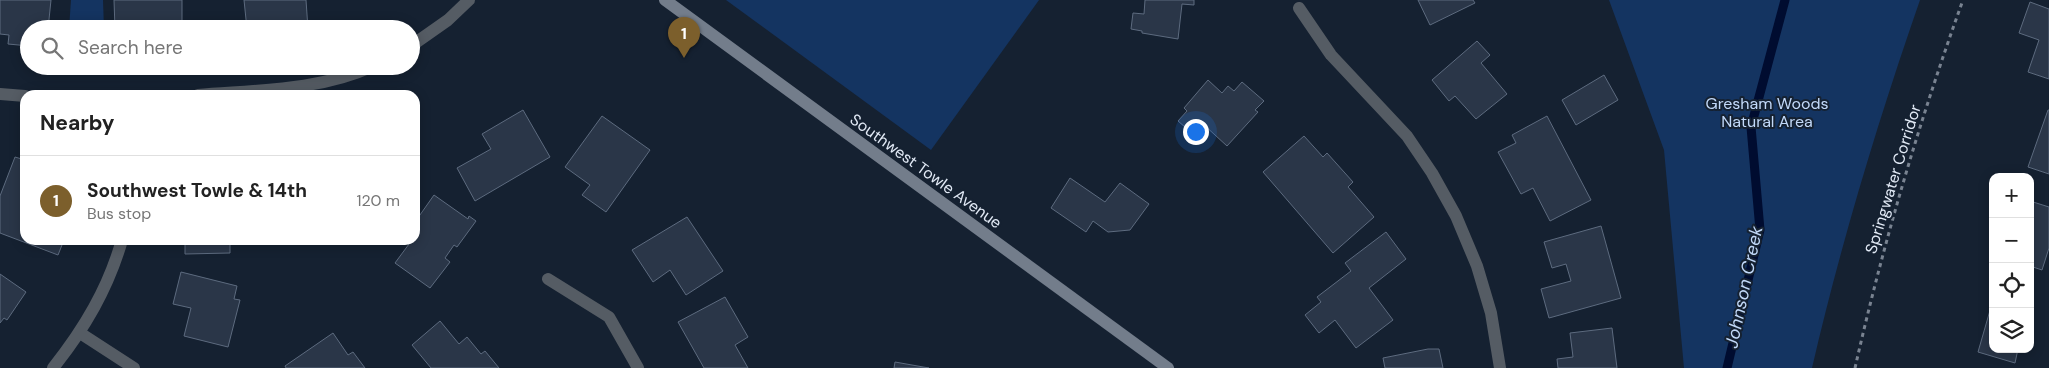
<!DOCTYPE html>
<meta charset="utf-8">
<style>
body{margin:0;font-family:"DM Sans",sans-serif;background:#f2f2f2;color:#222}
.controls{position:absolute;right:15px;bottom:15px;display:grid;overflow:hidden;border-radius:10px;box-shadow:0 2px 12px #0003}
.controls button{width:45px;height:45px;display:grid;place-items:center;padding:0;border:0;border-bottom:1px solid #e0e0e0;background:#fff;color:#222;font:25px sans-serif}
.you{position:absolute;left:1195px;top:131px;width:18px;height:18px;margin:-12px;border:4px solid #fff;border-radius:50%;background:#1a73e8;box-shadow:0 0 0 8px #1a73e833}
.badge{display:grid;place-items:center;width:32px;height:32px;border-radius:50%;background:#7c5f2c;color:#fff;font-size:16px;font-weight:700}
.pin{position:absolute;translate:-50% -41px;filter:drop-shadow(0 1px 2px #0008)}
.pin::after{content:'';position:absolute;top:26px;width:18px;height:15px;background:inherit;clip-path:polygon(0 0,100% 0,50% 100%)}
.list{margin:0;padding:0;list-style:none}
h2{display:flex;justify-content:space-between;align-items:center;height:65px;margin:0;padding:0 20px;font-size:21px}
h2 small{font-size:16px;font-weight:400;color:#767676}
.list li{display:grid;grid-template-columns:32px 1fr auto;gap:15px;align-items:center;box-sizing:border-box;height:90px;padding:0 20px;border-top:1px solid #e0e0e0}
.list b{display:block;font-size:19px;white-space:nowrap}
.list p{margin:0;font-size:16px;white-space:nowrap;color:#767676}
.list em{font-size:16px;font-style:normal;color:#767676}
.icon{flex:none;width:28px;height:28px;fill:none;stroke:currentColor;stroke-width:2;stroke-linecap:round;stroke-linejoin:round}
.map{position:relative;flex:none;width:2049px;height:368px;overflow:hidden}
.search{position:absolute;background:#fff;box-shadow:0 2px 12px #0003;left:20px;top:20px;width:400px;height:55px;display:flex;align-items:center;gap:12px;box-sizing:border-box;padding:0 18px;border-radius:28px;color:#767676;font-size:19px}
.panel{position:absolute;background:#fff;box-shadow:0 2px 12px #0003;left:20px;top:90px;width:400px;height:155px;border-radius:15px}
.map>svg:first-child{display:block}
.green{fill:#143461}
.lines{fill:none;stroke-linecap:round;stroke-linejoin:round}
.stream{stroke:#000c30;stroke-width:9}
.building{fill:#2a3648;stroke:#5d6b7f}
.path{stroke:#798391;stroke-width:3;stroke-dasharray:4 4;stroke-linecap:butt}
.street{stroke:#555c64;stroke-width:12}
.secondary{stroke:#737d8b;stroke-width:12}
.labels{text-anchor:middle;dominant-baseline:central;stroke-width:4;stroke-linejoin:round;paint-order:stroke}
.park-label{font-size:16px;fill:#c2d9f9;stroke:#152131}
.street-label{font-size:16px;fill:#e2eaf6;stroke:#152131}
.water-label{font-size:18px;font-style:italic;fill:#c1d8f8;stroke:#152131}
</style>
<div class="map">
<svg width="2049" height="368" viewBox="0 0 2049 368">
<rect width="100%" height="100%" fill="#152131"/>
<g class="green">
<path d="M 71,0 L 103,0 L 104,29 L 69,29 Z"/>
<path d="M 726,0 L 1039,0 L 931,150 Z"/>
<path d="M 1609,0 L 1920,0 C 1878,121 1841,243 1812,368 L 1684,368 L 1664,150 Z"/>
</g>
<g class="lines">
<path class="stream" d="M 1727,368 L 1760,230 L 1751,127 L 1785,0"/>
</g>
<g class="building">
<path d="M 0,0 L 51,0 L 48,29 L 29,29 L 29,46 L 8,44 L 9,35 L 0,34 Z"/>
<path d="M 114,0 L 182,0 L 182,29 L 115,29 Z"/>
<path d="M 244,0 L 306,0 L 308,29 L 247,29 Z"/>
<path d="M 1145,0 L 1194,0 L 1194,5 L 1182,4 L 1178,39 L 1142,33 L 1142,31 L 1131,29 L 1133,13 L 1144,14 Z"/>
<path d="M 1418,0 L 1473,0 L 1475,3 L 1430,25 Z"/>
<path d="M 2030,2 L 2049,9 L 2049,79 L 2028,72 L 2039,40 L 2019,33 Z"/>
<path d="M 1477,41 L 1490,55 L 1481,63 L 1507,94 L 1476,119 L 1455,96 L 1449,101 L 1432,80 Z"/>
<path d="M 1604,75 L 1618,100 L 1576,125 L 1562,100 Z"/>
<path d="M 1208,80 L 1222,93 L 1228,86 L 1234,91 L 1242,82 L 1264,101 L 1255,110 L 1258,112 L 1227,146 L 1203,124 L 1193,134 L 1178,121 L 1187,111 L 1184,108 Z"/>
<path d="M 523,110 L 550,157 L 475,201 L 457,168 L 491,149 L 482,134 Z"/>
<path d="M 2048,110 L 2049,110 L 2049,174 L 2028,167 Z"/>
<path d="M 602,116 L 650,150 L 606,212 L 582,195 L 590,185 L 565,167 Z"/>
<path d="M 1547,116 L 1591,200 L 1550,221 L 1533,188 L 1521,194 L 1498,152 L 1516,143 L 1512,135 Z"/>
<path d="M 1304,136 L 1323,157 L 1327,153 L 1353,182 L 1348,187 L 1374,217 L 1333,253 L 1263,172 Z"/>
<path d="M 15,157 L 25,160 L 25,240 L 64,240 L 58,255 L 0,233 L 0,196 Z"/>
<path d="M 1070,178 L 1105,202 L 1120,183 L 1149,204 L 1130,230 L 1108,232 L 1093,221 L 1086,232 L 1051,208 Z"/>
<path d="M 434,195 L 468,219 L 469,216 L 476,221 L 457,247 L 454,245 L 445,258 L 450,262 L 430,288 L 395,263 L 412,240 L 415,240 L 415,222 Z"/>
<path d="M 2030,201 L 2049,207 L 2049,248 L 2042,270 L 2030,266 Z"/>
<path d="M 687,217 L 723,271 L 686,295 L 670,270 L 653,282 L 632,250 Z"/>
<path d="M 1601,226 L 1621,298 L 1549,318 L 1541,289 L 1571,281 L 1566,264 L 1552,268 L 1544,242 Z"/>
<path d="M 1386,232 L 1406,259 L 1369,288 L 1393,320 L 1356,348 L 1335,320 L 1319,333 L 1305,315 L 1321,302 L 1317,297 L 1351,271 L 1345,263 Z"/>
<path d="M 185,240 L 230,240 L 230,253 L 185,254 Z"/>
<path d="M 181,272 L 237,286 L 234,299 L 240,300 L 228,347 L 184,336 L 191,308 L 173,304 Z"/>
<path d="M 0,274 L 26,292 L 7,320 L 4,318 L 0,323 Z"/>
<path d="M 725,297 L 748,337 L 735,345 L 748,368 L 704,368 L 678,322 Z"/>
<path d="M 1993,300 L 1993,349 L 2018,349 L 2015,363 L 1978,352 Z"/>
<path d="M 440,321 L 459,344 L 467,337 L 481,354 L 485,351 L 499,368 L 431,368 L 412,345 Z"/>
<path d="M 1612,328 L 1617,368 L 1558,368 L 1557,359 L 1573,357 L 1570,333 Z"/>
<path d="M 333,333 L 348,355 L 353,352 L 365,368 L 286,368 L 285,366 Z"/>
<path d="M 1428,349 L 1439,349 L 1443,368 L 1385,368 L 1383,358 Z"/>
<path d="M 895,362 L 929,368 L 894,368 Z"/>
</g>
<g class="lines">
<path class="path" d="M 1855,368 C 1883,244 1920,119 1963,0"/>
<g class="street">
<path d="M 1299,8 L 1331,55 L 1407,136 L 1432,173 L 1456,216 L 1477,266 L 1491,313 L 1500,368"/>
<path d="M 411,46 L 448,20 L 469,0"/>
<path d="M 0,94 L 25,96"/>
<path d="M 198,95 C 256,90 319,91 373,66"/>
<path d="M 548,279 L 609,317 L 638,368"/>
<path d="M 80,333 L 134,368"/>
<path d="M 53,368 C 84,329 108,289 122,240"/>
</g>
<path class="secondary" d="M 665,0 L 1168,368"/>
</g>
<g class="labels">
<g class="park-label">
<text x="1767" y="103">Gresham Woods<tspan x="1767" dy="18">Natural Area</tspan></text>
</g>
<g class="street-label">
<text transform="translate(926 171) rotate(36)">Southwest Towle Avenue</text>
<text transform="translate(1893 179) rotate(-73)">Springwater Corridor</text>
</g>
<g class="water-label">
<text transform="translate(1744 287) rotate(-78)">Johnson Creek</text>
</g>
</g>
</svg>
<div class="controls">
<button>+</button>
<button>−</button>
<button><svg class="icon" aria-label="locate" viewBox="0 0 24 24"><circle cx="12" cy="12" r="6"/><path d="M12 2v4M12 18v4M2 12h4M18 12h4"/></svg></button>
<button><svg class="icon" aria-label="layers" viewBox="0 0 24 24"><path d="M12 4l9 5-9 5-9-5zM3 14l9 5 9-5"/></svg></button>
</div>
<div class="you"></div>
<div class="pin badge" style="left:684px;top:58px">1</div>
<div class="search"><svg class="icon" aria-label="search" viewBox="0 0 24 24"><circle cx="10" cy="10" r="6"/><path d="M15 15l6 6"/></svg>Search here</div>
<section class="panel">
<h2>Nearby<small></small></h2>
<ul class="list">
<li><span class="badge">1</span><div><b>Southwest Towle &amp; 14th</b><p>Bus stop</p></div><em>120 m</em></li>
</ul>
</section>
</div>
